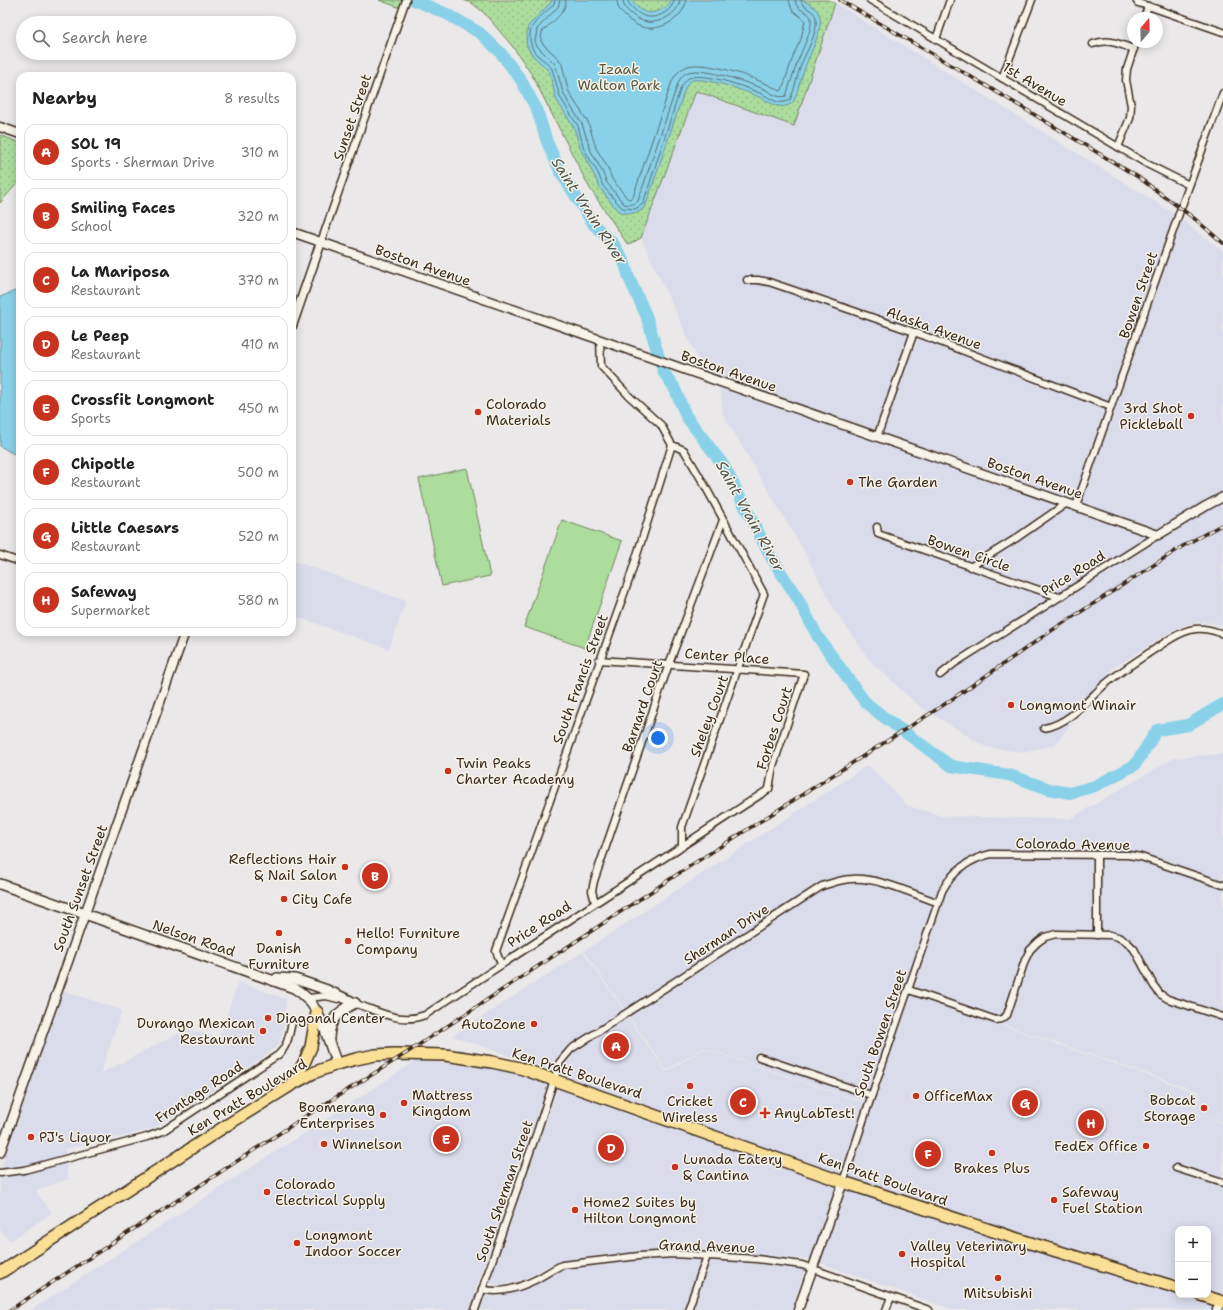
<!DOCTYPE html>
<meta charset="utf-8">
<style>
body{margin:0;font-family:"Shantell Sans",sans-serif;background:#f6f6f6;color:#222}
.controls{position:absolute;right:12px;bottom:12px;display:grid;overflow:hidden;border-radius:8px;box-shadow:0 2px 10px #0003}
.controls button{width:36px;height:36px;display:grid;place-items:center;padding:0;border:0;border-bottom:1px solid #e0e0e0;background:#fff;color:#222;font:20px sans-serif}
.compass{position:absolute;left:1127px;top:12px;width:36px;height:36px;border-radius:50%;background:#fff;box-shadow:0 2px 10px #0003;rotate:19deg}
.you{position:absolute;left:658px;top:738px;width:14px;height:14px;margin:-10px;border:3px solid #fff;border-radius:50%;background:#1a73e8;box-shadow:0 0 0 6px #1a73e833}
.badge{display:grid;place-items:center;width:26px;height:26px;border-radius:50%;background:#c8321e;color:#fff;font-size:13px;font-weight:700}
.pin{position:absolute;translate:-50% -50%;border:2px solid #fff;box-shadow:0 1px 4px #0006}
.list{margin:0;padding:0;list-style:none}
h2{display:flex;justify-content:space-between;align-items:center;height:52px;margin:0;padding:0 16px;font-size:17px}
h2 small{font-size:13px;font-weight:400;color:#767676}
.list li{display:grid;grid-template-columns:26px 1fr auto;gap:12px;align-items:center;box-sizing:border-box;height:56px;margin:0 8px 8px;padding:0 8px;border:1px solid #e0e0e0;border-radius:12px}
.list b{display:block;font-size:15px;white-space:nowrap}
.list p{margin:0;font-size:13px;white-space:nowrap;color:#767676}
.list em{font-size:13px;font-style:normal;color:#767676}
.icon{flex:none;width:22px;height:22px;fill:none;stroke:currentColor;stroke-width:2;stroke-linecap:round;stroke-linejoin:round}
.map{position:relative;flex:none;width:1223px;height:1310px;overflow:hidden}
.search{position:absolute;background:#fff;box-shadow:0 2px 10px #0003;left:16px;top:16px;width:280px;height:44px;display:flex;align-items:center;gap:10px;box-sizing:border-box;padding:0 14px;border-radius:22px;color:#767676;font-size:15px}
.panel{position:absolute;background:#fff;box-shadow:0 2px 10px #0003;left:16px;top:72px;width:280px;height:564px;border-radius:12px}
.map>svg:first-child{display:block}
.built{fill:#dadbeb;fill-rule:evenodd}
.park{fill:url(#park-dots);stroke:#74845e}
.pitch{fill:#acdd9d;stroke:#74845e}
.water{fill:#88d1e8;stroke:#698e97}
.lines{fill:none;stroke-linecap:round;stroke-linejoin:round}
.shore{stroke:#5a6d6f;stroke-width:1}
.river{stroke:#88d1e8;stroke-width:12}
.minor-casing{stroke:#3b2a1e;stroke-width:9}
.tertiary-casing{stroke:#3b2a1e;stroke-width:11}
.secondary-casing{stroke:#3b2a1e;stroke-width:12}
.trunk-casing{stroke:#3b2a1e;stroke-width:14}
.minor{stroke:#f7f3e8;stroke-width:6}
.tertiary{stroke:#f7f3e8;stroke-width:8}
.secondary{stroke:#f7f3e8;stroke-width:9}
.trunk{stroke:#fadf96;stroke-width:11}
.rail-casing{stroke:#3b2a1e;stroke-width:3.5}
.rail{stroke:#f7f3e8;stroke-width:2;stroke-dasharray:6;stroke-linecap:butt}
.poi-dot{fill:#c8321e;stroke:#f7f3e8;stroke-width:1.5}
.labels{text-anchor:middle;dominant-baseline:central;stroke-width:3;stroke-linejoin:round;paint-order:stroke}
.park-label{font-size:14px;fill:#57573e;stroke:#f7f3e8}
.street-label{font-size:14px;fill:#3b2a1e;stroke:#f7f3e8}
.poi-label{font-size:14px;fill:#3b2a1e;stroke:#f7f3e8;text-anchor:start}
.water-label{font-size:15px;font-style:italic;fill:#4e5450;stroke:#f7f3e8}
</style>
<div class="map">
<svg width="1223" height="1310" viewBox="0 0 1223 1310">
<defs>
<pattern id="park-dots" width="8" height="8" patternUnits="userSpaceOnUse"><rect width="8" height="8" fill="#acdd9d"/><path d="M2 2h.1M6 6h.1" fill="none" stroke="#95be87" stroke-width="1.8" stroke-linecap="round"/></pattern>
</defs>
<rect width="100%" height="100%" fill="#eae8e9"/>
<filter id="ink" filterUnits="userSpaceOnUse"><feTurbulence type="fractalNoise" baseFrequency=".025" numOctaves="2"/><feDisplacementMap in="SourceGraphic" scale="8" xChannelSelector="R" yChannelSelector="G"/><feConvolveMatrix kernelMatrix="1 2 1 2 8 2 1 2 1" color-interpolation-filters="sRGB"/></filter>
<g filter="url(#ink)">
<g class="built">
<path d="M 835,3 L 1170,211 L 1223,251 L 1223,627 L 1214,623 L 1199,622 L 1189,624 L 1175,629 L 1113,668 L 1055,745 L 1022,752 L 986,747 L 918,705 L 871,662 L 835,611 L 804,551 L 723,414 L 721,392 L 701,366 L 641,238 L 696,91 L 794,126 Z"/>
<path d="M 292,560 L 406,601 L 389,649 L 292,615 Z"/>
<path d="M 1223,754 L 1223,1122 L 1194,1112 L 1201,1092 L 905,991 L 866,1102 L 704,1048 L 666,1070 L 584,951 L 868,765 L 908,806 L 941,816 L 1070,819 L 1174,758 Z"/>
<path d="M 583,952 L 666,1072 L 704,1049 L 872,1105 L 911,994 L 1199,1093 L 1193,1113 L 1223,1123 L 1223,1310 L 954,1310 L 809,1259 L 674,1250 L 562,1261 L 551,1264 L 522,1280 L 499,1285 L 489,1283 L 563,1074 L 452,1036 ZM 1178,1229 L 1208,1229 L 1208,1295 L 1178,1295 Z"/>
<path d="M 238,982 L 286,999 L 283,1028 L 279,1044 L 262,1058 L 154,1128 L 125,1136 L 65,1149 L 68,1179 L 36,1191 L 52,1213 L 10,1241 L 0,1230 L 0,1171 L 63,991 L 122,1010 L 100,1074 L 173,1036 L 188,1030 L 206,1033 L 218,1041 Z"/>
<path d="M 416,1061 L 482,1067 L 518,1074 L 548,1083 L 474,1294 L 499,1297 L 524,1289 L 565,1269 L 674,1257 L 801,1268 L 805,1270 L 791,1310 L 31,1310 Z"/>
</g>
<g class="park">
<path d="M 379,0 L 406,0 L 403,9 Z"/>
<path d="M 463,0 L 829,0 L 835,3 L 794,126 L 696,91 L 641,238 L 628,245 L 589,187 L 532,75 L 513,47 L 484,13 L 472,3 Z"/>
<path d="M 0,135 L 20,143 L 20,180 L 0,203 Z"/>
</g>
<g class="pitch">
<path d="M 467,468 L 490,576 L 442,586 L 419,479 Z"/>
<path d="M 562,520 L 622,541 L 585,648 L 524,627 Z"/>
</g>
<g class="water">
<path d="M 553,0 L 631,0 C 640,11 647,17 662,9 C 666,7 669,5 671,0 L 802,0 C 808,3 816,7 819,14 C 825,28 809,54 805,68 C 801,78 798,90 794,101 C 790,106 784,107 778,106 C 772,105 767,100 761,98 C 746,91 709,78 693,80 C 689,81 687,85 685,89 L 646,205 L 642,210 L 636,213 L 622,213 L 617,210 L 600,188 L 594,175 L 581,150 L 574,128 L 556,99 L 549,71 L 532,55 L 528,48 L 526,42 L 528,26 Z"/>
<path d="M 20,289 L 20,456 L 12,453 L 0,446 L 0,297 Z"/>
</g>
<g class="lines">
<g class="shore">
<path d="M 555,0 L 554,4 C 548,10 536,20 532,27 C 528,35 530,47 536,54 C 541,59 548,62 552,69 L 560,97 L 578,126 L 584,149 L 598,173 L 603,186 L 622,208 L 635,209 L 643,204 L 681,87 C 684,83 686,78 692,77 C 707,73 749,88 764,95 C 769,97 773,101 778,102 C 782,103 786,102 790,100 C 795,89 797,76 801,65 C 806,51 818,34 816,18 C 814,8 801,9 801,0"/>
<path d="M 560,0 L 558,7 L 537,29 L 535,42 L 537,46 L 555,64 L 563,92 L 568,102 L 582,124 L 591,151 L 602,171 L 607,183 L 624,204 C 629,205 634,205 638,201 L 677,86 C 679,80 682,74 689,72 C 704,67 748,83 764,89 C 771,92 777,99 786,96 C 790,85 793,74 797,63 C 801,51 813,31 811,18 C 809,10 796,12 795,0"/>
<path d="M 566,0 C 566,14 551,22 542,32 L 541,41 L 544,45 L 558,58 L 562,64 L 568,90 L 573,99 L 588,122 L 596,148 L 608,168 L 612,179 L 627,198 L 630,199 L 633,197 L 671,84 C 674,76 679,69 688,66 C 707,60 763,80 780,91 L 782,90 L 794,54 L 801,39 L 805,20 L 792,10 L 789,0"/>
<path d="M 617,0 C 617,7 620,11 625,16 C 631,22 638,27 647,28 C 663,30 685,17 686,0"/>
<path d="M 623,0 C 623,6 626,9 630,13 C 635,17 640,21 647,22 C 659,24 679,14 680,0"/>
<path d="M 628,0 C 628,4 630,5 633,8 C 637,13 643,17 650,17 C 659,18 673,10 674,0"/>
</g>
<path class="river" d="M 414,0 L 447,14 L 480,33 L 500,52 L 521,80 L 537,110 L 547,142 L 561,173 L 594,225 L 613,243 L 625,264 L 629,278 L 646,315 L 664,373 L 674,387 L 686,416 L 724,466 L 771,557 L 798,599 L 818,637 L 865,702 L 881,715 L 951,766 L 1009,775 L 1049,789 L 1070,793 L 1095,786 L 1135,765 L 1157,730 L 1188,725 L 1223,704"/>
<g class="minor-casing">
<g id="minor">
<path d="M 870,0 L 1147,164 L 1189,185"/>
<path d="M 1136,0 L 1138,3 L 1148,6 L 1223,32"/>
<path d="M 1144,18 L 1148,6"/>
<path d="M 936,39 L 950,0"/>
<path d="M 1093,44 C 1109,38 1118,44 1134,49"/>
<path d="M 1002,78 L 1032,0"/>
<path d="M 1118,147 L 1130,118 L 1131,106 L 1126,80 L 1127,69 L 1136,42"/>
<path d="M 321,242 L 406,0"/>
<path d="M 747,280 L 758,280 L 769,282 L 822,300 L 914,332 L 1111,407"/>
<path d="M 600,340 L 601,366 L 629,396 L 661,425 L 672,445 L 684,450 L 704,484 L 764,594 L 682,827 L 682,847"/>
<path d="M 877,437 L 914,332"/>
<path d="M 1076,506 L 1181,208 L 1223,93"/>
<path d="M 877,527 L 878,534 L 1059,597"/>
<path d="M 0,555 L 20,562"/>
<path d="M 970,567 L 1015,539 L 1067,503"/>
<path d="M 940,675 L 955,663 L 1158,535"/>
<path d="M 1044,728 C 1068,724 1085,703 1103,686 C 1119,672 1137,661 1155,649 C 1166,642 1177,633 1190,630 C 1202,627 1212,630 1223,634"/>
<path d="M 595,902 L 592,891 L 594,881 L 669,664 L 723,520"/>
<path d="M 1097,935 L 1097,855"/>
<path d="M 501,964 L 496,951 L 629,580 L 672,445"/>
<path d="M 909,990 L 996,1020 L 1002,1019 L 1007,1015 L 1025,960 L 1030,950 L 1038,942 L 1045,937 L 1056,934 L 1110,935 L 1118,937 L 1127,942 L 1134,949 L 1154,986 L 1160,994 L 1168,999 L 1223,1017"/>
<path d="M 308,998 L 326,996 L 338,999"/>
<path d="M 353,1003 C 377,1010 399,1025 425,1015 L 769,789 L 773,766 L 804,674 L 599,660"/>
<path d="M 759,1057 L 871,1095"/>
<path d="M 1176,1168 L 1223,1183"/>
<path d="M 0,1173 L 24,1170 L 147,1137 L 163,1131 L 278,1055 C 288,1046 289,1035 292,1022"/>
<path d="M 843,1182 L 867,1109 L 942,891 C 953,870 969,859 991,854 L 1128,855 L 1141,857 L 1223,885"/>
<path d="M 482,1289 C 500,1295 521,1287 537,1279 C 546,1274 553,1269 562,1265 L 639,1256 L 675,1254 L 757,1259 L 802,1265 L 929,1310"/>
<path d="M 475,1310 L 537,1132 L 558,1068 L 560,1062 L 571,1049 L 822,886 C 832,883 842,879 852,879 C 878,877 913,894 939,903"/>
<path d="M 688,1310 L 707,1256"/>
<path d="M 886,1310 L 891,1297"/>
</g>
</g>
<g class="tertiary-casing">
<g id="tertiary">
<path d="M 0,127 L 20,134"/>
<path d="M 292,232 L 1158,535 L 1206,506 L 1223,497"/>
<path d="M 292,326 L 321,242"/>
<path d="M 0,1153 L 185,632"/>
<path d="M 798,1310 L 843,1182"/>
<path d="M 1217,1310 L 1220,1301"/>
</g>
</g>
<g class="secondary-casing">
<g id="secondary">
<path d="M 0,884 L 294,988 C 321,1003 326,1037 337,1064"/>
<path d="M 277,978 L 295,979 L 327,990 L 355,1003"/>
<path d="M 329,1038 C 330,1018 338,1012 355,1003"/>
</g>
</g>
<g class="trunk-casing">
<g id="trunk">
<path d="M 291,1084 L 304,1063 L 311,1047 L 317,1012"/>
<path d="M 0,1273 L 227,1125 L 291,1085 L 313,1073 L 337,1064 L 356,1059 L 375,1055 L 395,1054 L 445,1055 L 492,1062 L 520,1068 L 843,1182 L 1027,1242 L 1178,1288"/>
<path d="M 1201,1295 L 1223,1302"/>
</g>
</g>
<use href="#minor" class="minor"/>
<use href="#tertiary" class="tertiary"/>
<use href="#secondary" class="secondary"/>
<use href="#trunk" class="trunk"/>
<g class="rail-casing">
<g id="rail">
<path d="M 840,0 L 985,85 L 1138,177 L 1195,219 L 1223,243"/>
<path d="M 10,1310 L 309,1114 L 405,1054 L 693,864 L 942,706 L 1054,629 L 1160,561 L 1183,546 L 1223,524"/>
</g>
</g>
<use href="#rail" class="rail"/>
</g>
</g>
<g class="poi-dot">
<circle cx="478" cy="412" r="4"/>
<circle cx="1191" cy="416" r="4"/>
<circle cx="850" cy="482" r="4"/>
<circle cx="1011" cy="705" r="4"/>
<circle cx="448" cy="771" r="4"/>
<circle cx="345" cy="867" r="4"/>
<circle cx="284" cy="899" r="4"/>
<circle cx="279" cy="933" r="4"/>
<circle cx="348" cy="941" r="4"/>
<circle cx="268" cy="1018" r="4"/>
<circle cx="534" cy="1024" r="4"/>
<circle cx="263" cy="1031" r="4"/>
<circle cx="690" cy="1086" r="4"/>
<circle cx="916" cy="1096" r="4"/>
<circle cx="404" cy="1103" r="4"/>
<circle cx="1204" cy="1108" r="4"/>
<path d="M763 1107h4v4h4v4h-4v4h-4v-4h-4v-4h4z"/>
<circle cx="383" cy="1115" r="4"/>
<circle cx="31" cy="1137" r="4"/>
<circle cx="324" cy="1144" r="4"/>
<circle cx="1146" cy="1146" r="4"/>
<circle cx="992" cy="1153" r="4"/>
<circle cx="675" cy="1167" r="4"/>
<circle cx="267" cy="1192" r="4"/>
<circle cx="1054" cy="1200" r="4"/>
<circle cx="575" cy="1210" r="4"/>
<circle cx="297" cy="1243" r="4"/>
<circle cx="902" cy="1254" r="4"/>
<circle cx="998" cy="1278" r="4"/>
</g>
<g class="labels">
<g class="park-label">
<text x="619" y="69">Izaak<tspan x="619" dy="16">Walton Park</tspan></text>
</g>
<g class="street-label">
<text transform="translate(1035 84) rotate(31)">1st Avenue</text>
<text transform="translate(352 117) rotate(-71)">Sunset Street</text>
<text transform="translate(423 265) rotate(19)">Boston Avenue</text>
<text transform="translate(1138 295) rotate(-71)">Bowen Street</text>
<text transform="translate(934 328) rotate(20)">Alaska Avenue</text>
<text transform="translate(729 371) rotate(19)">Boston Avenue</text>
<text transform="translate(1035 478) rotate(19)">Boston Avenue</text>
<text transform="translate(969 553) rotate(19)">Bowen Circle</text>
<text transform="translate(1073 573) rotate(-32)">Price Road</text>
<text transform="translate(727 656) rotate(4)">Center Place</text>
<text transform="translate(580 679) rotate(-70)">South Francis Street</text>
<text transform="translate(642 706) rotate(-71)">Barnard Court</text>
<text transform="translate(709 716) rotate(-70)">Sheley Court</text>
<text transform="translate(774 728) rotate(-72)">Forbes Court</text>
<text transform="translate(1073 844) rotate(1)">Colorado Avenue</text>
<text transform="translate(80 888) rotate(-70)">South Sunset Street</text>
<text transform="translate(539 924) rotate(-33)">Price Road</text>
<text transform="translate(726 934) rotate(-33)">Sherman Drive</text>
<text transform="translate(194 938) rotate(19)">Nelson Road</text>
<text transform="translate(880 1033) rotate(-71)">South Bowen Street</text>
<text transform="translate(577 1073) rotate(18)">Ken Pratt Boulevard</text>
<text transform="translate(199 1092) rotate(-33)">Frontage Road</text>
<text transform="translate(247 1097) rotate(-31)">Ken Pratt Boulevard</text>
<text transform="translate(883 1179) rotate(19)">Ken Pratt Boulevard</text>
<text transform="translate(504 1191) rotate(-71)">South Sherman Street</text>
<text transform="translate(707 1246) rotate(2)">Grand Avenue</text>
</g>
<g class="poi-label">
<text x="486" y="404">Colorado<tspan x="486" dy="16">Materials</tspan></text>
<text x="1183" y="408" text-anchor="end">3rd Shot<tspan x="1183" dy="16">Pickleball</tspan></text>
<text x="858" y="482">The Garden</text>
<text x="1019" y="705">Longmont Winair</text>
<text x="456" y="763">Twin Peaks<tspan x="456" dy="16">Charter Academy</tspan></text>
<text x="337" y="859" text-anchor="end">Reflections Hair<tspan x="337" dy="16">&amp; Nail Salon</tspan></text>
<text x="292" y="899">City Cafe</text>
<text x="356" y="933">Hello! Furniture<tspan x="356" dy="16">Company</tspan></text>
<text x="279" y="948" text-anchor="middle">Danish<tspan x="279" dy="16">Furniture</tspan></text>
<text x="276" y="1018">Diagonal Center</text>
<text x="255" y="1023" text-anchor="end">Durango Mexican<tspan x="255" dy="16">Restaurant</tspan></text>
<text x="526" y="1024" text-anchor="end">AutoZone</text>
<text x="412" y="1095">Mattress<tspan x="412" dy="16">Kingdom</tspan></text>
<text x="924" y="1096">OfficeMax</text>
<text x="1196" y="1100" text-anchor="end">Bobcat<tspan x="1196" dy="16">Storage</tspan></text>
<text x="690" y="1101" text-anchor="middle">Cricket<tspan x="690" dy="16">Wireless</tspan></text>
<text x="375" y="1107" text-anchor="end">Boomerang<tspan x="375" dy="16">Enterprises</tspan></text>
<text x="774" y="1113">AnyLabTest!</text>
<text x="39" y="1137">PJ's Liquor</text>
<text x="332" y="1144">Winnelson</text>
<text x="1138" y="1146" text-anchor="end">FedEx Office</text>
<text x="683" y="1159">Lunada Eatery<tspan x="683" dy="16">&amp; Cantina</tspan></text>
<text x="992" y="1168" text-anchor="middle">Brakes Plus</text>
<text x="275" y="1184">Colorado<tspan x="275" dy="16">Electrical Supply</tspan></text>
<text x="1062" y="1192">Safeway<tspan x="1062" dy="16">Fuel Station</tspan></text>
<text x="583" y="1202">Home2 Suites by<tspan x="583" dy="16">Hilton Longmont</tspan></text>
<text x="305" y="1235">Longmont<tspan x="305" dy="16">Indoor Soccer</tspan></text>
<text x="910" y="1246">Valley Veterinary<tspan x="910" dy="16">Hospital</tspan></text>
<text x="998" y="1293" text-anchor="middle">Mitsubishi</text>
</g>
<g class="water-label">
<text transform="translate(589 211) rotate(57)">Saint Vrain River</text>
<text transform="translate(750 516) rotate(61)">Saint Vrain River</text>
</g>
</g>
</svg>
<div class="controls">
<button>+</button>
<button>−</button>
</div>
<svg class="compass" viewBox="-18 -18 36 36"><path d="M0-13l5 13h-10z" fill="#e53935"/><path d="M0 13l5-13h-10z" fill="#767676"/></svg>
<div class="you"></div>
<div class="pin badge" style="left:616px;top:1046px">A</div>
<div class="pin badge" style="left:375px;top:876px">B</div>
<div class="pin badge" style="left:743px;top:1102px">C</div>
<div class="pin badge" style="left:611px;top:1148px">D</div>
<div class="pin badge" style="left:446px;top:1139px">E</div>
<div class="pin badge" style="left:928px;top:1154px">F</div>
<div class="pin badge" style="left:1025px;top:1103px">G</div>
<div class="pin badge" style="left:1091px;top:1123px">H</div>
<div class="search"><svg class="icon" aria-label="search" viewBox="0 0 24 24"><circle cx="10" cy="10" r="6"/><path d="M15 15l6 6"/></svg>Search here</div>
<section class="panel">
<h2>Nearby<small>8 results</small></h2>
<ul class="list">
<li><span class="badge">A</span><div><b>SOL 19</b><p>Sports · Sherman Drive</p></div><em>310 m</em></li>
<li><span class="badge">B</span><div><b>Smiling Faces</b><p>School</p></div><em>320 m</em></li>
<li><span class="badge">C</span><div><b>La Mariposa</b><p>Restaurant</p></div><em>370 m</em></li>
<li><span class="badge">D</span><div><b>Le Peep</b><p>Restaurant</p></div><em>410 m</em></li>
<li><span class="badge">E</span><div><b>Crossfit Longmont</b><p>Sports</p></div><em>450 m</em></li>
<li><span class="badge">F</span><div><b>Chipotle</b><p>Restaurant</p></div><em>500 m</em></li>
<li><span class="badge">G</span><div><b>Little Caesars</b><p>Restaurant</p></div><em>520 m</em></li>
<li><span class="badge">H</span><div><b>Safeway</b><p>Supermarket</p></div><em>580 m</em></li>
</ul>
</section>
</div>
